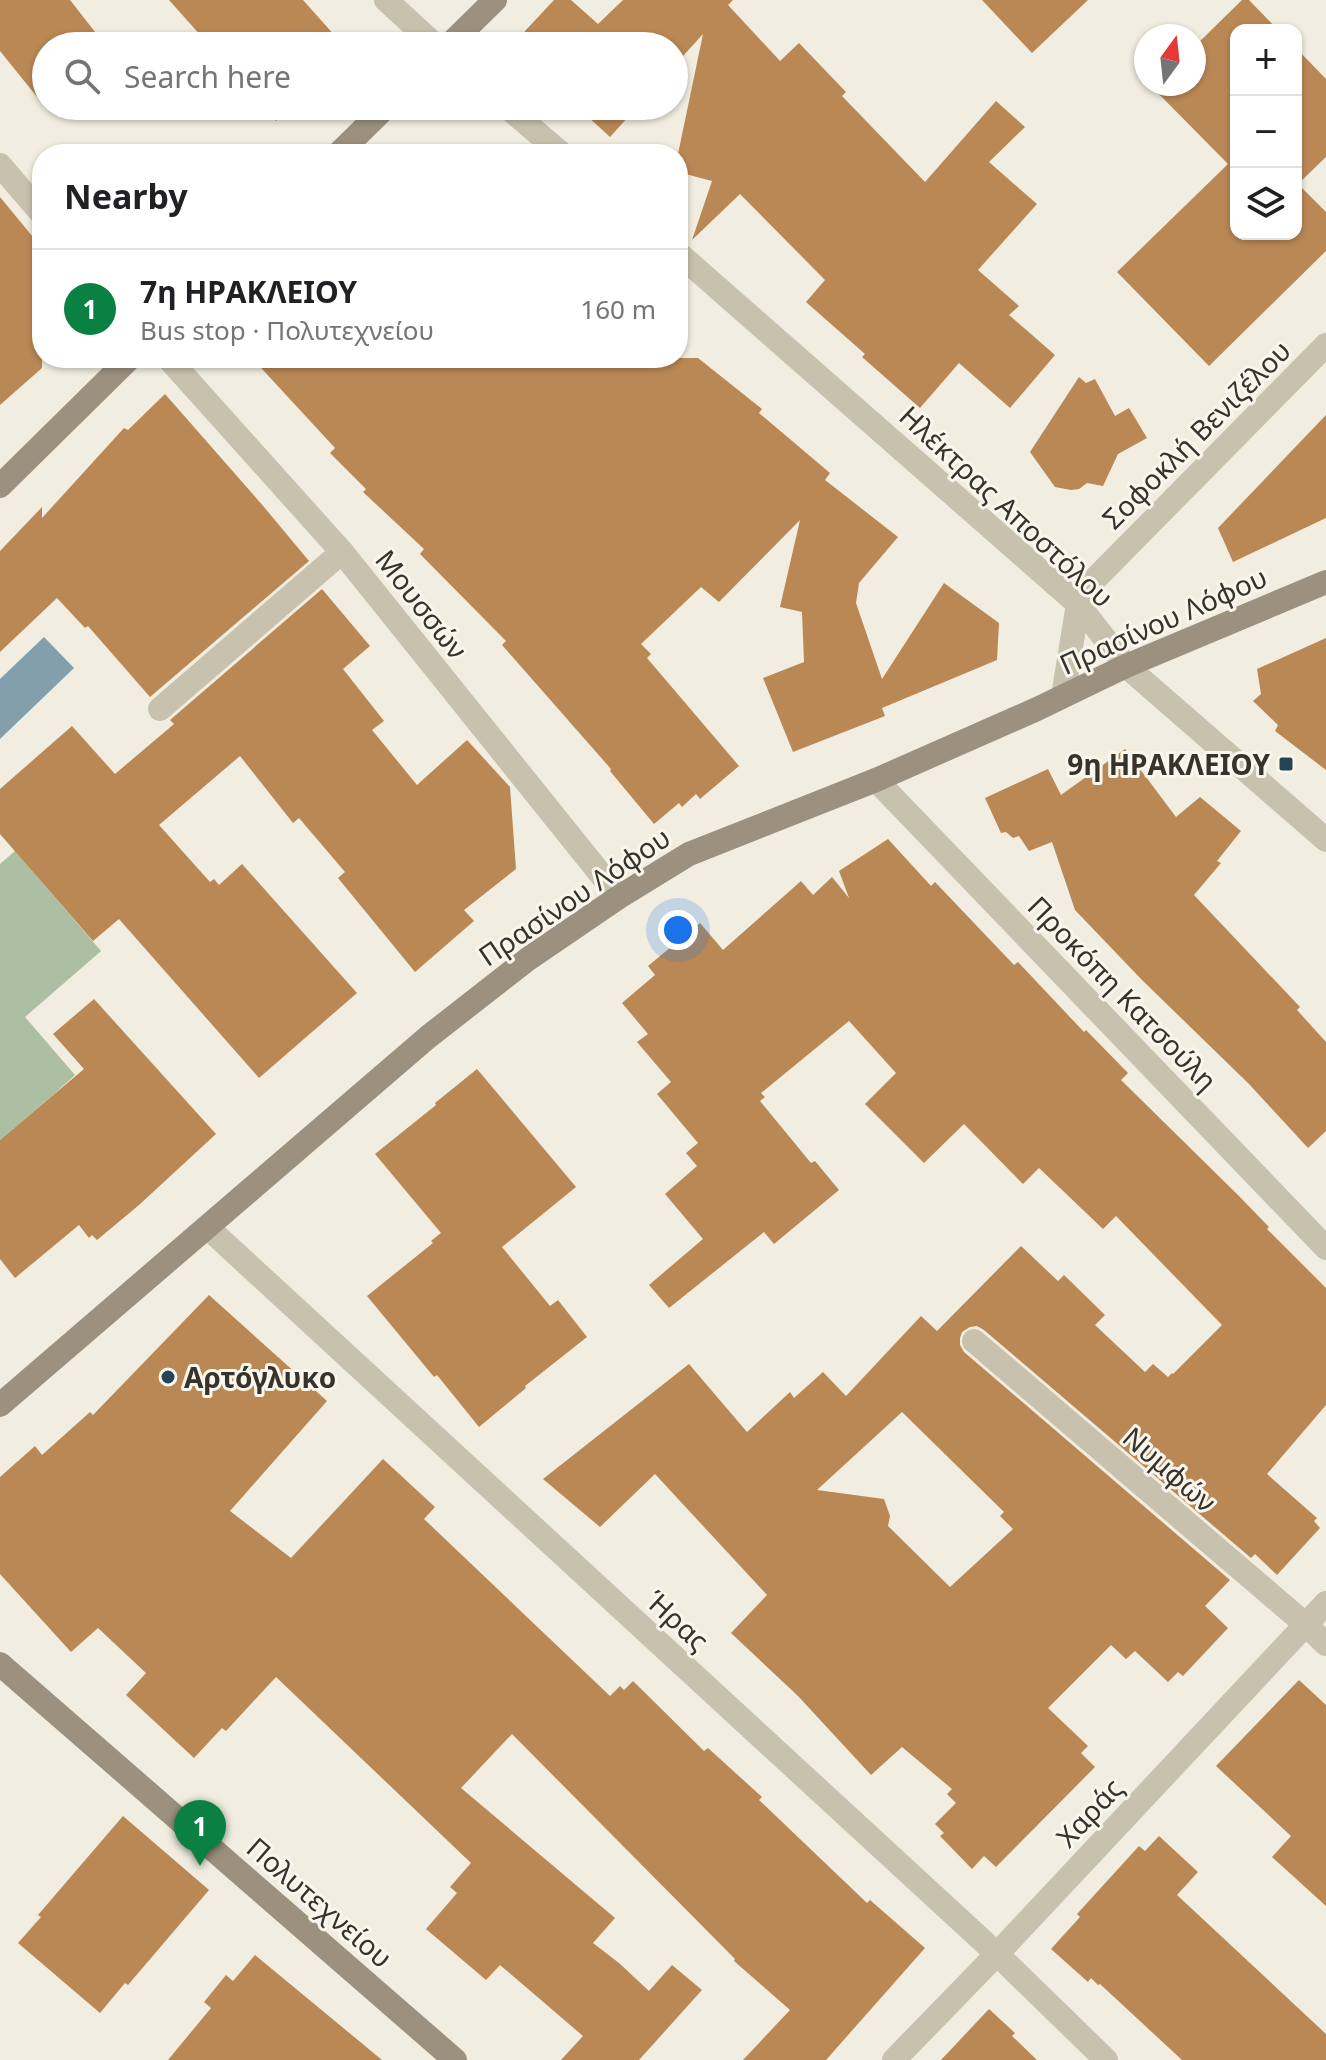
<!DOCTYPE html>
<meta charset="utf-8">
<style>
body{margin:0;font-family:"Noto Sans",sans-serif;background:#f2f2f2;color:#202124}
.controls{position:absolute;right:24px;top:24px;display:grid;overflow:hidden;border-radius:16px;box-shadow:0 2px 6px #0004}
.controls button{width:72px;height:72px;display:grid;place-items:center;padding:0;border:0;border-bottom:2px solid #e0e0e0;background:#fff;color:#202124;font:40px sans-serif}
.compass{position:absolute;left:1134px;top:24px;width:72px;height:72px;border-radius:50%;background:#fff;box-shadow:0 2px 6px #0004;rotate:15deg}
.you{position:absolute;left:678px;top:930px;width:28px;height:28px;margin:-20px;border:6px solid #fff;border-radius:50%;background:#1a73e8;box-shadow:0 0 0 12px #1a73e833}
.badge{display:grid;place-items:center;width:52px;height:52px;border-radius:50%;background:#0b8043;color:#fff;font-size:26px;font-weight:700}
.pin{position:absolute;translate:-50% -66px;filter:drop-shadow(0 2px 4px #0008)}
.pin::after{content:'';position:absolute;top:42px;width:28px;height:24px;background:inherit;clip-path:polygon(0 0,100% 0,50% 100%)}
.list{margin:0;padding:0;list-style:none}
h2{display:flex;justify-content:space-between;align-items:center;height:104px;margin:0;padding:0 32px;font-size:34px}
h2 small{font-size:26px;font-weight:400;color:#757577}
.list li{display:grid;grid-template-columns:52px 1fr auto;gap:24px;align-items:center;box-sizing:border-box;height:120px;padding:0 32px;border-top:2px solid #e0e0e0}
.list b{display:block;font-size:30px;white-space:nowrap}
.list p{margin:0;font-size:26px;white-space:nowrap;color:#757577}
.list em{font-size:26px;font-style:normal;color:#757577}
.icon{flex:none;width:44px;height:44px;fill:none;stroke:currentColor;stroke-width:2;stroke-linecap:round;stroke-linejoin:round}
.map{position:relative;flex:none;width:1326px;height:2060px;overflow:hidden}
.search{position:absolute;background:#fff;box-shadow:0 2px 6px #0004;left:32px;top:32px;width:656px;height:88px;display:flex;align-items:center;gap:20px;box-sizing:border-box;padding:0 28px;border-radius:44px;color:#757577;font-size:30px}
.panel{position:absolute;background:#fff;box-shadow:0 2px 6px #0004;left:32px;top:144px;width:656px;height:224px;border-radius:32px}
.map>svg:first-child{display:block}
.green{fill:#adbfa2}
.water{fill:#829fab}
.building{fill:#ba8855;fill-rule:evenodd}
.lines{fill:none;stroke-linecap:round;stroke-linejoin:round}
.lane{stroke:#c8c1ad;stroke-width:24}
.street{stroke:#c8c1ad;stroke-width:24}
.secondary{stroke:#9c917f;stroke-width:24}
.poi-dot{fill:#244555;stroke:#f9f6ed;stroke-width:3}
.labels{text-anchor:middle;dominant-baseline:central;stroke-width:6;stroke-linejoin:round;paint-order:stroke}
.street-label{font-size:28px;fill:#37322b;stroke:#f9f6ed}
.poi-label{font-size:28px;font-weight:bold;fill:#37322b;stroke:#f9f6ed;text-anchor:end}
</style>
<div class="map">
<svg width="1326" height="2060" viewBox="0 0 1326 2060">
<rect width="100%" height="100%" fill="#f1ede0"/>
<path class="green" d="M 15,851 L 101,951 L 25,1017 L 75,1075 L 54,1094 L 0,1140 L 0,864 Z"/>
<path class="water" d="M 44,637 L 74,668 L 0,739 L 0,679 Z"/>
<g class="building">
<path d="M 0,0 L 70,0 L 106,46 L 46,46 L 46,108 L 0,51 Z"/>
<path d="M 169,0 L 303,0 L 344,46 L 210,46 Z"/>
<path d="M 554,0 L 571,0 L 598,24 L 623,0 L 733,0 L 728,5 L 780,61 L 799,43 L 846,92 L 842,96 L 925,182 L 996,101 L 1025,127 L 989,162 L 1037,204 L 978,270 L 1019,306 L 1009,315 L 1055,355 L 1010,408 L 959,363 L 920,408 L 862,357 L 865,354 L 806,302 L 825,280 L 740,194 L 692,240 L 712,181 L 678,172 L 678,154 L 703,34 L 674,66 L 674,46 L 519,46 L 525,31 Z"/>
<path d="M 982,0 L 1088,0 L 1032,53 Z"/>
<path d="M 1242,0 L 1249,0 L 1278,30 L 1236,30 L 1236,234 L 1296,234 L 1296,48 L 1326,79 L 1326,157 L 1298,184 L 1326,212 L 1326,251 L 1209,366 L 1117,272 L 1228,164 L 1149,84 L 1194,84 L 1194,47 Z"/>
<path d="M 262,106 L 293,106 L 276,121 Z"/>
<path d="M 576,106 L 638,106 L 610,137 Z"/>
<path d="M 0,197 L 42,248 L 42,368 L 0,405 Z"/>
<path d="M 252,358 L 698,358 L 762,409 L 759,413 L 830,473 L 825,480 L 898,537 L 859,583 L 856,603 L 882,679 L 944,583 L 999,623 L 997,660 L 882,708 L 885,716 L 793,752 L 763,678 L 804,662 L 802,612 L 780,607 L 800,520 L 719,602 L 701,587 L 641,644 L 651,654 L 647,658 L 739,766 L 700,799 L 696,794 L 682,807 L 679,803 L 654,824 L 610,771 L 611,769 L 502,645 L 506,641 L 420,554 L 424,549 L 363,492 L 366,489 L 330,453 L 335,448 Z"/>
<path d="M 1079,377 L 1086,383 L 1095,379 L 1115,416 L 1129,408 L 1147,438 L 1118,454 L 1103,486 L 1087,483 L 1079,489 L 1071,490 L 1055,487 L 1030,452 Z"/>
<path d="M 165,394 L 264,507 L 309,561 L 150,697 L 88,626 L 85,628 L 57,598 L 0,652 L 0,551 L 42,507 L 42,518 L 124,428 L 128,430 Z"/>
<path d="M 1326,415 L 1326,518 L 1233,562 L 1218,528 Z"/>
<path d="M 322,589 L 370,646 L 343,669 L 384,721 L 372,730 L 417,785 L 467,740 L 510,787 L 516,869 L 464,910 L 474,921 L 415,972 L 338,878 L 345,872 L 299,818 L 293,823 L 240,756 L 159,825 L 210,882 L 214,879 L 219,885 L 242,864 L 357,993 L 259,1078 L 119,919 L 93,941 L 0,834 L 0,789 L 72,726 L 115,774 L 174,724 L 170,720 Z"/>
<path d="M 1326,638 L 1326,770 L 1275,731 L 1278,725 L 1253,701 L 1261,694 L 1257,669 Z"/>
<path d="M 1125,749 L 1176,817 L 1200,797 L 1241,831 L 1217,861 L 1221,863 L 1194,895 L 1300,1007 L 1297,1010 L 1326,1042 L 1326,1131 L 1308,1148 L 1249,1084 L 1142,980 L 1075,910 L 1052,842 L 1029,851 L 1019,836 L 1013,838 L 1006,832 L 1001,833 L 985,798 L 1048,769 L 1061,795 Z"/>
<path d="M 888,839 L 931,886 L 935,882 L 1014,965 L 1018,962 L 1084,1032 L 1086,1030 L 1128,1073 L 1121,1080 L 1239,1196 L 1269,1227 L 1267,1229 L 1326,1288 L 1326,1405 L 1267,1474 L 1317,1518 L 1314,1521 L 1320,1528 L 1277,1575 L 1255,1554 L 1251,1558 L 984,1330 L 977,1326 L 970,1327 L 962,1332 L 960,1338 L 960,1345 L 964,1352 L 1230,1580 L 1205,1606 L 1228,1628 L 1183,1676 L 1178,1672 L 1168,1682 L 1135,1651 L 1126,1659 L 1111,1645 L 1048,1708 L 1088,1746 L 1081,1753 L 1095,1767 L 996,1867 L 984,1856 L 972,1869 L 940,1836 L 944,1833 L 935,1824 L 956,1803 L 947,1794 L 952,1789 L 902,1747 L 871,1775 L 798,1696 L 731,1633 L 767,1595 L 655,1474 L 600,1527 L 543,1479 L 689,1364 L 747,1432 L 790,1392 L 794,1398 L 823,1372 L 846,1396 L 921,1316 L 937,1331 L 1021,1246 L 1058,1281 L 1064,1275 L 1105,1315 L 1095,1325 L 1145,1372 L 1153,1364 L 1168,1377 L 1172,1373 L 1173,1374 L 1222,1325 L 1116,1216 L 1103,1229 L 1039,1168 L 1023,1184 L 964,1124 L 924,1163 L 865,1104 L 896,1073 L 849,1021 L 761,1093 L 765,1097 L 760,1101 L 811,1163 L 815,1161 L 839,1190 L 774,1244 L 764,1232 L 669,1308 L 649,1285 L 703,1239 L 665,1194 L 697,1166 L 686,1153 L 698,1143 L 657,1094 L 671,1082 L 637,1042 L 648,1034 L 622,1003 L 655,975 L 648,966 L 700,923 L 723,950 L 801,881 L 813,895 L 832,877 L 849,898 L 839,871 ZM 902,1412 L 1004,1512 L 1000,1516 L 1013,1529 L 950,1587 L 888,1526 L 890,1516 L 884,1499 L 817,1490 Z"/>
<path d="M 94,999 L 216,1134 L 139,1205 L 97,1240 L 92,1235 L 89,1238 L 79,1225 L 15,1278 L 0,1259 L 0,1140 L 84,1069 L 53,1034 Z"/>
<path d="M 477,1069 L 576,1187 L 502,1247 L 550,1306 L 558,1300 L 587,1337 L 525,1386 L 526,1388 L 479,1427 L 437,1375 L 434,1377 L 367,1296 L 433,1243 L 431,1241 L 441,1233 L 375,1154 L 436,1105 L 435,1103 Z"/>
<path d="M 209,1295 L 327,1401 L 230,1511 L 291,1558 L 383,1459 L 435,1507 L 424,1519 L 610,1696 L 620,1686 L 624,1690 L 633,1681 L 704,1751 L 708,1748 L 762,1797 L 759,1800 L 867,1903 L 870,1900 L 925,1948 L 826,2060 L 743,2060 L 790,2010 L 734,1961 L 735,1959 L 512,1734 L 461,1788 L 615,1918 L 593,1943 L 619,1963 L 649,1991 L 672,1965 L 702,1990 L 639,2060 L 561,2060 L 583,2036 L 500,1965 L 486,1980 L 426,1929 L 457,1893 L 450,1887 L 471,1863 L 276,1677 L 226,1731 L 222,1728 L 194,1758 L 126,1695 L 146,1673 L 98,1628 L 71,1652 L 0,1574 L 0,1477 L 35,1446 L 42,1455 L 90,1412 L 93,1415 Z"/>
<path d="M 1299,1680 L 1326,1705 L 1326,1906 L 1272,1857 L 1291,1836 L 1216,1766 Z"/>
<path d="M 123,1816 L 209,1890 L 128,1985 L 125,1983 L 100,2013 L 18,1943 L 41,1917 L 38,1915 Z"/>
<path d="M 1159,1836 L 1198,1872 L 1177,1895 L 1326,2034 L 1326,2060 L 1182,2060 L 1100,1984 L 1098,1985 L 1091,1978 L 1088,1982 L 1051,1949 L 1080,1917 L 1077,1914 L 1139,1846 L 1145,1851 Z"/>
<path d="M 255,1955 L 382,2060 L 168,2060 L 211,2008 L 204,2002 L 226,1975 L 233,1981 Z"/>
<path d="M 989,2009 L 1015,2033 L 1012,2036 L 1037,2060 L 941,2060 Z"/>
</g>
<g class="lines">
<path class="lane" d="M 160,709 L 342,552"/>
<g class="street">
<path d="M 386,0 L 436,46"/>
<path d="M 506,106 L 562,154"/>
<path d="M 0,165 L 42,214"/>
<path d="M 678,253 L 1078,604 L 1126,666 L 1326,840"/>
<path d="M 168,358 L 342,552 L 619,897"/>
<path d="M 1063,696 L 1078,604 L 1096,578 L 1326,345"/>
<path d="M 876,780 L 1326,1248"/>
<path d="M 207,1227 L 997,1954 L 1106,2060"/>
<path d="M 974,1341 L 1305,1624 L 1326,1644"/>
<path d="M 894,2060 L 997,1954 L 1326,1603"/>
</g>
<g class="secondary">
<path d="M 448,46 L 495,0"/>
<path d="M 338,154 L 387,106"/>
<path d="M 0,486 L 130,358"/>
<path d="M 0,1405 L 428,1037 L 528,959 L 619,897 L 689,854 L 876,780 L 1037,709 L 1126,666 L 1326,582"/>
<path d="M 0,1664 L 455,2060"/>
</g>
</g>
<g class="poi-dot">
<rect x="1278" y="756" width="16" height="16" rx="4"/>
<circle cx="168" cy="1377" r="8"/>
</g>
<g class="labels">
<g class="street-label">
<text transform="translate(1196 434) rotate(-45)">Σοφοκλή Βενιζέλου</text>
<text transform="translate(1007 506) rotate(43)">Ηλέκτρας Αποστόλου</text>
<text transform="translate(422 604) rotate(52)">Μουσσών</text>
<text transform="translate(1163 620) rotate(-24)">Πρασίνου Λόφου</text>
<text transform="translate(574 896) rotate(-34)">Πρασίνου Λόφου</text>
<text transform="translate(1123 993) rotate(46)">Προκόπη Κατσούλη</text>
<text transform="translate(1170 1469) rotate(41)">Νυμφών</text>
<text transform="translate(678 1620) rotate(43)">Ήρας</text>
<text transform="translate(1089 1812) rotate(-47)">Χαράς</text>
<text transform="translate(320 1902) rotate(41)">Πολυτεχνείου</text>
</g>
<g class="poi-label">
<text x="1270" y="764">9η ΗΡΑΚΛΕΙΟΥ</text>
<text x="184" y="1377" text-anchor="start">Αρτόγλυκο</text>
</g>
</g>
</svg>
<div class="controls">
<button>+</button>
<button>−</button>
<button><svg class="icon" aria-label="layers" viewBox="0 0 24 24"><path d="M12 4l9 5-9 5-9-5zM3 14l9 5 9-5"/></svg></button>
</div>
<svg class="compass" viewBox="-18 -18 36 36"><path d="M0-13l5 13h-10z" fill="#e53935"/><path d="M0 13l5-13h-10z" fill="#757577"/></svg>
<div class="you"></div>
<div class="pin badge" style="left:200px;top:1866px">1</div>
<div class="search"><svg class="icon" aria-label="search" viewBox="0 0 24 24"><circle cx="10" cy="10" r="6"/><path d="M15 15l6 6"/></svg>Search here</div>
<section class="panel">
<h2>Nearby<small></small></h2>
<ul class="list">
<li><span class="badge">1</span><div><b>7η ΗΡΑΚΛΕΙΟΥ</b><p>Bus stop · Πολυτεχνείου</p></div><em>160 m</em></li>
</ul>
</section>
</div>
